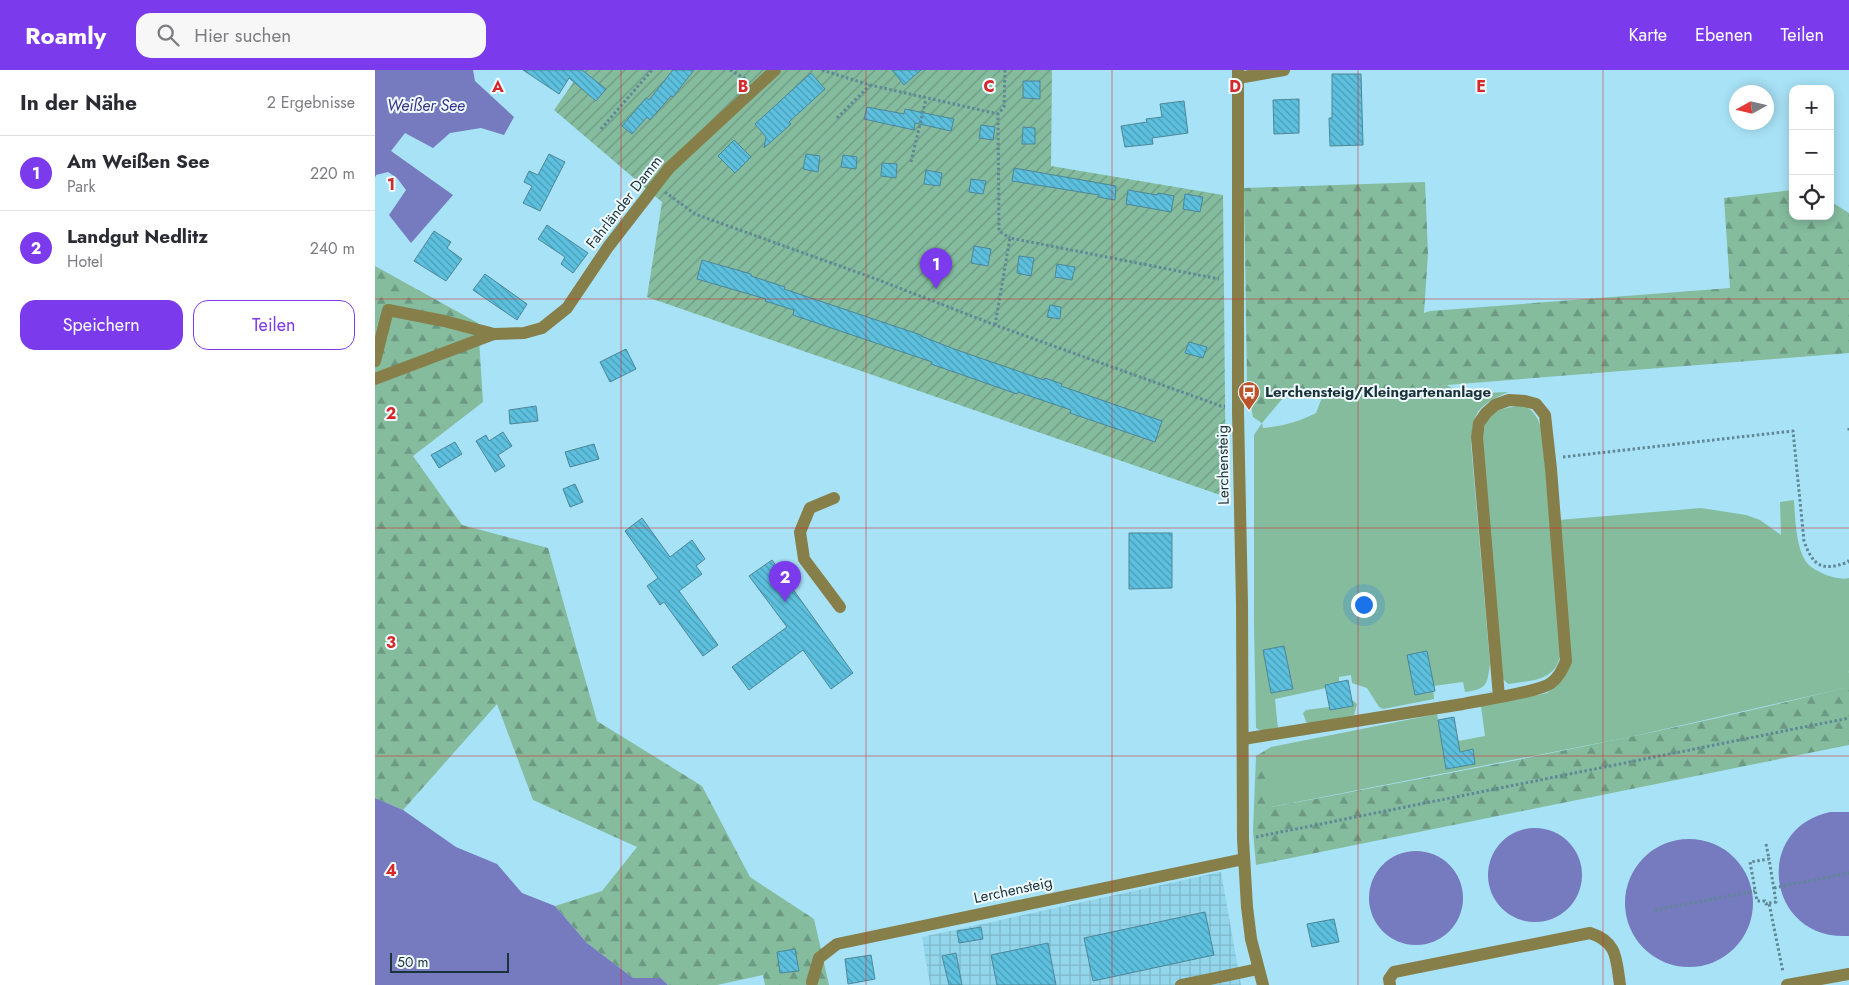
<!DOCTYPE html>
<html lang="de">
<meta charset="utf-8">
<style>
body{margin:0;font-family:Jost,sans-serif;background:#f7f7f7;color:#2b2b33}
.controls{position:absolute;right:15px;top:15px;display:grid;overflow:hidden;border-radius:10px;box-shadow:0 2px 12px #0003}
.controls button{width:45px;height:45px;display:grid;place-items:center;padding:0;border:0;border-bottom:1px solid #e1e1e2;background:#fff;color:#2b2b33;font:25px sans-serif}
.compass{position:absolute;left:1354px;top:15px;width:45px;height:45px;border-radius:50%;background:#fff;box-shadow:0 2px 12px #0003;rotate:262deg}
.scale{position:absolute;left:15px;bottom:12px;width:119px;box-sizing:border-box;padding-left:5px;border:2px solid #1b333a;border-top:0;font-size:14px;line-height:18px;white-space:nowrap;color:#1b333a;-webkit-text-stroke:4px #f0fbff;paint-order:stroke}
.you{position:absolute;left:988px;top:534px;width:18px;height:18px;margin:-12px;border:4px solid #fff;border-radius:50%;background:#1a73e8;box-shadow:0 0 0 8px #1a73e833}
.badge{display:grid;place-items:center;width:32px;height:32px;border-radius:50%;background:#7c3aed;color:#fff;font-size:16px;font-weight:700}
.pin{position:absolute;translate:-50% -41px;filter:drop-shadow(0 1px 2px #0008)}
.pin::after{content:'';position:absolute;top:26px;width:18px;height:15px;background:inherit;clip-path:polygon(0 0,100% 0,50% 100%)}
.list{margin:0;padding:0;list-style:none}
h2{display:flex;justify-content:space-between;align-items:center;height:65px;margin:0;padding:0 20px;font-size:21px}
h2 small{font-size:16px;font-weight:400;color:#7c7c81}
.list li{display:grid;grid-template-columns:32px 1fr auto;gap:15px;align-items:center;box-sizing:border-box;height:75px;padding:0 20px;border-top:1px solid #e1e1e2}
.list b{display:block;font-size:19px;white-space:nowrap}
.list p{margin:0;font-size:16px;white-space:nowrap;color:#7c7c81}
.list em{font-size:16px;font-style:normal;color:#7c7c81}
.actions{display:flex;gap:10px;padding:15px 20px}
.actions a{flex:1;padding:11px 0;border:1px solid #7c3aed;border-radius:15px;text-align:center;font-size:18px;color:#7c3aed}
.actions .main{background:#7c3aed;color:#fff}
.icon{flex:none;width:28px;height:28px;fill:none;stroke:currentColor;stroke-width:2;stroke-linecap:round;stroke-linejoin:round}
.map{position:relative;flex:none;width:1474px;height:915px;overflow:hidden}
header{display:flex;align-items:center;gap:30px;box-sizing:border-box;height:70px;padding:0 25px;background:#7c3aed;color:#fff}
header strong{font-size:24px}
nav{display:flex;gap:28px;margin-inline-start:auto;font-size:18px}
.search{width:350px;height:45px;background:#f7f7f7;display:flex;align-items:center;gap:12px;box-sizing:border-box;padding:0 18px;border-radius:15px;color:#7c7c81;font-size:19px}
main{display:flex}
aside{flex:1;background:#fff}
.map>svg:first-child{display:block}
.industrial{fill:url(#industrial-grid)}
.grass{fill:#85bc9e}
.forest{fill:url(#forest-firs)}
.garden{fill:url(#garden-furrows)}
.water{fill:#767abe}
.building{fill:url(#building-back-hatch);stroke:#4e8698}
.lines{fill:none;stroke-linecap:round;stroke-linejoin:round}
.path{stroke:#5f8795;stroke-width:3;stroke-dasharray:2.5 2.5;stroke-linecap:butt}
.minor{stroke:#877f4a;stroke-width:12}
.grid{fill:none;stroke:#d62828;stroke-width:1;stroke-opacity:0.55}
.labels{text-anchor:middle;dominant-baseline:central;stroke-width:4;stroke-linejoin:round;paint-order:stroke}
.street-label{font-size:15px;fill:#1b333a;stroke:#f0fbff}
.poi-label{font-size:15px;font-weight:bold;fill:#1b333a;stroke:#f0fbff;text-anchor:start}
.water-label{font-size:16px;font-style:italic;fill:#393586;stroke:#f0fbff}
.grid-label{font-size:16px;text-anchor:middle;font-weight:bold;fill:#d62828;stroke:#f0fbff;stroke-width:4;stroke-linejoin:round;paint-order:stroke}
</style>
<header>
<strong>Roamly</strong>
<div class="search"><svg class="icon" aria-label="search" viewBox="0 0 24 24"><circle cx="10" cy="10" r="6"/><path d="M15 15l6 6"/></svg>Hier suchen</div>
<nav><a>Karte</a><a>Ebenen</a><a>Teilen</a></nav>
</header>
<main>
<aside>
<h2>In der Nähe<small>2 Ergebnisse</small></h2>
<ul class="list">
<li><span class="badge">1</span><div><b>Am Weißen See</b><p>Park</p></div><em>220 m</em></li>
<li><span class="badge">2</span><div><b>Landgut Nedlitz</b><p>Hotel</p></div><em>240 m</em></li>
</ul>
<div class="actions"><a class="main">Speichern</a><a>Teilen</a></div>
</aside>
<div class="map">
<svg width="1474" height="915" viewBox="0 0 1474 915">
<defs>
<pattern id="industrial-grid" width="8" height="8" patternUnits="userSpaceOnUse" patternTransform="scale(1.25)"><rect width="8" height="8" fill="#93d5eb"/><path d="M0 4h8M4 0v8" fill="none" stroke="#7eb7ca"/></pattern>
<pattern id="forest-firs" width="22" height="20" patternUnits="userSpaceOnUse" patternTransform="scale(1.25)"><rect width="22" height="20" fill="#85bc9e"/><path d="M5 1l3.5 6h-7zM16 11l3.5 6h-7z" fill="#6c9982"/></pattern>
<pattern id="garden-furrows" width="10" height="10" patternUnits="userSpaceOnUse" patternTransform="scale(1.25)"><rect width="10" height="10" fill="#85bc9e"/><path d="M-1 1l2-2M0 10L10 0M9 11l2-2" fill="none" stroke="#6c9982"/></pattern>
<pattern id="building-back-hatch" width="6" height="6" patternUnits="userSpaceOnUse" patternTransform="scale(1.25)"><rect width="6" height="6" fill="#5cc0de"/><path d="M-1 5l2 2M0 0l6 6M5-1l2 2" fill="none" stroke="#4b9db5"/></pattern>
</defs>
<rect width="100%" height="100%" fill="#a8e2f6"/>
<path class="industrial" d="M 846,802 L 866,915 L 555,915 L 547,867 Z"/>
<g class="grass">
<path d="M 1072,315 L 1085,324 L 1133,322 C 1103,336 1098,340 1096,374 L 1115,594 C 1112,614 1113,619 1090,622 L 1088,612 L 1058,616 L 1059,629 L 1008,639 L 1004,637 L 992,618 L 977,613 L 976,605 L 964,607 L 964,612 L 951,614 L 951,618 L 900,629 L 903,659 L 887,661 L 881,658 L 879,554 L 879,365 L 887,353 L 888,358 C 908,356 923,352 941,343 L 948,325 Z"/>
<path d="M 1148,335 C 1160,341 1164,350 1167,362 L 1186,583 C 1180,612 1158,610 1133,614 L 1128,609 L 1107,369 C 1112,339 1120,340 1148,335 Z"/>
<path d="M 1419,430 C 1420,447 1421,483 1434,495 C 1438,499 1445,502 1451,505 C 1458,507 1467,510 1474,508 L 1474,600 L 1470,618 L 1255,667 L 896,737 L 896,677 L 1062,644 L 1068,679 L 1084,676 L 1083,671 L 1110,666 L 1106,636 L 1172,623 L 1190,605 L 1184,450 L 1326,438 L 1371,445 L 1385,450 L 1406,465 L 1405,432 Z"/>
<path d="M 977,630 L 982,634 L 979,645 L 935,654 L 931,652 L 928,643 L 931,640 L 954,637 L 955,640 L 977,636 Z"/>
</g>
<g class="forest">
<path d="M 1050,112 L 1053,183 L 1049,243 L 1055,241 L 1355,218 L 1349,128 L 1418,120 L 1418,146 L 1455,146 L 1455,131 L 1474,143 L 1474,283 L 908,328 L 887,353 L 878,347 L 872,313 L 869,118 Z"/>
<path d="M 0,196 L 103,253 L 108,332 L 38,386 L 87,455 L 173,478 L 222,651 L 327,716 L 375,807 L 439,849 L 454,915 L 390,915 L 388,905 L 342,915 L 293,915 L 286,908 L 258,908 L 212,873 L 180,836 L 227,821 L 262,777 L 158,730 L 122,634 L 28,740 L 0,728 Z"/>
<path d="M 1474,600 L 1474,675 L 881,795 L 878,761 L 881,686 L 896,677 L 896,737 C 1088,701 1280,665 1469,618 Z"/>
</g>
<path class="garden" d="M 207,0 L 677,0 L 676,96 L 848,125 L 851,427 L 272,227 L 287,132 L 179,40 Z"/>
<g class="water">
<path d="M 0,0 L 98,0 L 100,11 L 139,47 L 129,65 L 106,58 L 75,63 L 58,78 L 30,63 L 16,81 L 78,125 L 36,173 L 14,145 L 31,120 L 22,108 L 13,102 L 1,105 L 0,108 Z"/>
<path d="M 0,728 L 28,740 L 81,777 L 122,794 L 147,823 L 180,836 L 212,873 L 258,908 L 286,908 L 293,915 L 0,915 Z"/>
<path d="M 1455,742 L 1474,742 L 1474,866 L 1472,866 C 1392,869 1377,759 1455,742 Z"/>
<circle cx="1160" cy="805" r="47"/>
<circle cx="1314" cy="833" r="64"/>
<circle cx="1041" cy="828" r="47"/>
</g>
<g class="building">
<path d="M 148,0 L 207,0 L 231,19 L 221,31 L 194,8 L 184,24 Z"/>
<path d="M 298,0 L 319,0 L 298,27 L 296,26 L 275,50 L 272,47 L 257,64 L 247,56 L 271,28 L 274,30 Z"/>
<path d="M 517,0 L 546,0 L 529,15 Z"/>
<path d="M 436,3 L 450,19 L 414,52 L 416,54 L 389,78 L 391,67 L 380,54 Z"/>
<path d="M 957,4 L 986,4 L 988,75 L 955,76 L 954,48 L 957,48 Z"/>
<path d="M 648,11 L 665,11 L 665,29 L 648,28 Z"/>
<path d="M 924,29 L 924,63 L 899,64 L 898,30 Z"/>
<path d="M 809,31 L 813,63 L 777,68 L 778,74 L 750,77 L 746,56 L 772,52 L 771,49 L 787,47 L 785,34 Z"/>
<path d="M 492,37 L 529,44 L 530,39 L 579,49 L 576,61 L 540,53 L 539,60 L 489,49 Z"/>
<path d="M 606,55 L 620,57 L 618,70 L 604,68 Z"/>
<path d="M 648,57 L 660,58 L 660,74 L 647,74 Z"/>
<path d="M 359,70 L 376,87 L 360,103 L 343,86 Z"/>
<path d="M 174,84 L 190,92 L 165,141 L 148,133 L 157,116 L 149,112 L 154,101 L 163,105 Z"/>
<path d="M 431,84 L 445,86 L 443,102 L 428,99 Z"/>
<path d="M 468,85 L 482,87 L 481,99 L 466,97 Z"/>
<path d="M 507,93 L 522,94 L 521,108 L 506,106 Z"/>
<path d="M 639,98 L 741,116 L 740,130 L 723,127 L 724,125 L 637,111 Z"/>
<path d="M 551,100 L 567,103 L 565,116 L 549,114 Z"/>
<path d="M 596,109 L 611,111 L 608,124 L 594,122 Z"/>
<path d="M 753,120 L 782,125 L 783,123 L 799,126 L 796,142 L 751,134 Z"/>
<path d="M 810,124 L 828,127 L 825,142 L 808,139 Z"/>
<path d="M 172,155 L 213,183 L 198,203 L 186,194 L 190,187 L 163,169 Z"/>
<path d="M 59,161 L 76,172 L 72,178 L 87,189 L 71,211 L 39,191 Z"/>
<path d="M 599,176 L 616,179 L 613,196 L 596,193 Z"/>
<path d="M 644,186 L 659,188 L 656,206 L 642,203 Z"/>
<path d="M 327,190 L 376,204 L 376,206 L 410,217 L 409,219 L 546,265 L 546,266 L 579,279 L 669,310 L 670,308 L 687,314 L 686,316 L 787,351 L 780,372 L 695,343 L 696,340 L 643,322 L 642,324 L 556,294 L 557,292 L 418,245 L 419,240 L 390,231 L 391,229 L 322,209 Z"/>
<path d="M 682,194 L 700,197 L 697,210 L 680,207 Z"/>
<path d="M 110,204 L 152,234 L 142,250 L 98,220 Z"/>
<path d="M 675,235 L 686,237 L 685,249 L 672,247 Z"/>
<path d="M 814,272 L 832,277 L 828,288 L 810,283 Z"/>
<path d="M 251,279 L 261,299 L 235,312 L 225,292 Z"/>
<path d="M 161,336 L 163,351 L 135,354 L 134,340 Z"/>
<path d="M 128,362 L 137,376 L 123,385 L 130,396 L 120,402 L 101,371 L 111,365 L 114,371 Z"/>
<path d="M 80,372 L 87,384 L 64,398 L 56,385 Z"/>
<path d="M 219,374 L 224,389 L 195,397 L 190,382 Z"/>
<path d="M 200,414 L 208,432 L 195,437 L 188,419 Z"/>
<path d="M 267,448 L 295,487 L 317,470 L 330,489 L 321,496 L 327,504 L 304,521 L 343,575 L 328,586 L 289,532 L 285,535 L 272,516 L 283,508 L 250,461 Z"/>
<path d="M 754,463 L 797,463 L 797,518 L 754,519 Z"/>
<path d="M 397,490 L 478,603 L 456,619 L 428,580 L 374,620 L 357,597 L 412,557 L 374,506 Z"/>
<path d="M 909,576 L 918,619 L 896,623 L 888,580 Z"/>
<path d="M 1052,581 L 1060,621 L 1040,625 L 1032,585 Z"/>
<path d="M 973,610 L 978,636 L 955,640 L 950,615 Z"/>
<path d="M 1079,647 L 1085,682 L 1098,679 L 1100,694 L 1071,699 L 1063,650 Z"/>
<path d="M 830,842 L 839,885 L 718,911 L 709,868 Z"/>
<path d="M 959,849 L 964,872 L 937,877 L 932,854 Z"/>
<path d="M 606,857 L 608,869 L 584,873 L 582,861 Z"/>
<path d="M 673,873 L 681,915 L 622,915 L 616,885 Z"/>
<path d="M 420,879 L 424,901 L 405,903 L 402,882 Z"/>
<path d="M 581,883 L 587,915 L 574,915 L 567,886 Z"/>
<path d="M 496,885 L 500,909 L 473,914 L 470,889 Z"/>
</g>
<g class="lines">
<g class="path">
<path d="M 355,0 L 371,9"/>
<path d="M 447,0 L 495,15 L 623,44"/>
<path d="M 630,0 L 629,37 L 623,44 L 624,161 L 635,168"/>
<path d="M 462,48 L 495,15"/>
<path d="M 226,59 L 277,0"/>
<path d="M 536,92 L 551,29"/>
<path d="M 290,122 L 320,144 L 501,209 L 620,255 L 846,336 L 850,336"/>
<path d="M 620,255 L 635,168 L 844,209"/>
<path d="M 1474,358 L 1474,363"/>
<path d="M 1188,387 L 1418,361 L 1429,471 C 1438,496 1447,502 1473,492 L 1474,490"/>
<path d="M 881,767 L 1474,648"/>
<path d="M 1391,774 L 1394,789"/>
<path d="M 1399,818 L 1474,803"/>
<path d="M 1394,833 L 1401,832 L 1394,789 L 1375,792 L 1382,831 L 1390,831 L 1391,834 L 1394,833 L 1408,902"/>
<path d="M 1280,840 L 1380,821"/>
</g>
<g class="minor">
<path d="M 863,0 L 863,343 L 867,533 L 868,769 L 872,837 L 876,869 L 888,915"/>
<path d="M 863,8 L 909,0"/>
<path d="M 0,291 L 13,240 L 69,251 L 119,264 L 149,263 L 167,258 L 192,238 L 233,177 L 294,98 L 400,0"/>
<path d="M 0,309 L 119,264"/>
<path d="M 459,428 L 435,438 L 425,462 L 429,489 L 465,537"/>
<path d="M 868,669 L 1088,634 C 1106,630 1164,622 1176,613 C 1184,607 1187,600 1191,591 L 1176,399 L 1170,345 L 1161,334 L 1150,331 L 1134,330 L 1120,335 L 1111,343 L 1104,353 L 1102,367 L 1124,627"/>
<path d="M 437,912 L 444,888 L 462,874 L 869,789"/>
<path d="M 806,915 L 883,899"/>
<path d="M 1015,915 L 1014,909 L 1019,902 L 1215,863 C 1243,872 1241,889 1245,915"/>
<path d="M 1412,915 L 1474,904"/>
</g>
</g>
<path class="grid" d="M 246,0 L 246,915M 491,0 L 491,915M 737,0 L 737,915M 983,0 L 983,915M 1228,0 L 1228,915M 0,229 L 1474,229M 0,458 L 1474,458M 0,686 L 1474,686"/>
<defs>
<g id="bus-pin" transform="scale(1.125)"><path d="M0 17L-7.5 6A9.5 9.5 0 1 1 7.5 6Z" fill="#ba532a" stroke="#f0fbff"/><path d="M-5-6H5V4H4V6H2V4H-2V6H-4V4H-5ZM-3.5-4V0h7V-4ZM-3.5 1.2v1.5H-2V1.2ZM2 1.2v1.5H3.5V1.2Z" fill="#fff"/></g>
</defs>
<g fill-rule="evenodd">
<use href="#bus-pin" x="874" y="322"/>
</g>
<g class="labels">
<g class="street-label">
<text transform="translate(249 132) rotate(-52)">Fahrländer Damm</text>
<text transform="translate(848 395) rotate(-91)">Lerchensteig</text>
<text transform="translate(638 820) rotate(-12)">Lerchensteig</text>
</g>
<g class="poi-label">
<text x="890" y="322">Lerchensteig/Kleingartenanlage</text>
</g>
<g class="water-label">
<text x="51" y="35">Weißer See</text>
</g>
</g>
<g class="grid-label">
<text x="123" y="22">A</text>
<text x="368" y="22">B</text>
<text x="614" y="22">C</text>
<text x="860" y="22">D</text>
<text x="1106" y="22">E</text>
<text x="16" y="120">1</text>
<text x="16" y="349">2</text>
<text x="16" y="578">3</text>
<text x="16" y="806">4</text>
</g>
</svg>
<div class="controls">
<button>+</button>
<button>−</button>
<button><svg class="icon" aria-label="locate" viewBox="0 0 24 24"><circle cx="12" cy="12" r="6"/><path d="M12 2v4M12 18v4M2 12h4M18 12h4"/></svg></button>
</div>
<svg class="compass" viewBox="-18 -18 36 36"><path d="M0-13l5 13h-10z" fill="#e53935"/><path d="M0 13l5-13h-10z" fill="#7c7c81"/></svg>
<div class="scale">50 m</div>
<div class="you"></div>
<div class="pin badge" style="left:561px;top:219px">1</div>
<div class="pin badge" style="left:410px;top:532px">2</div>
</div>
</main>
